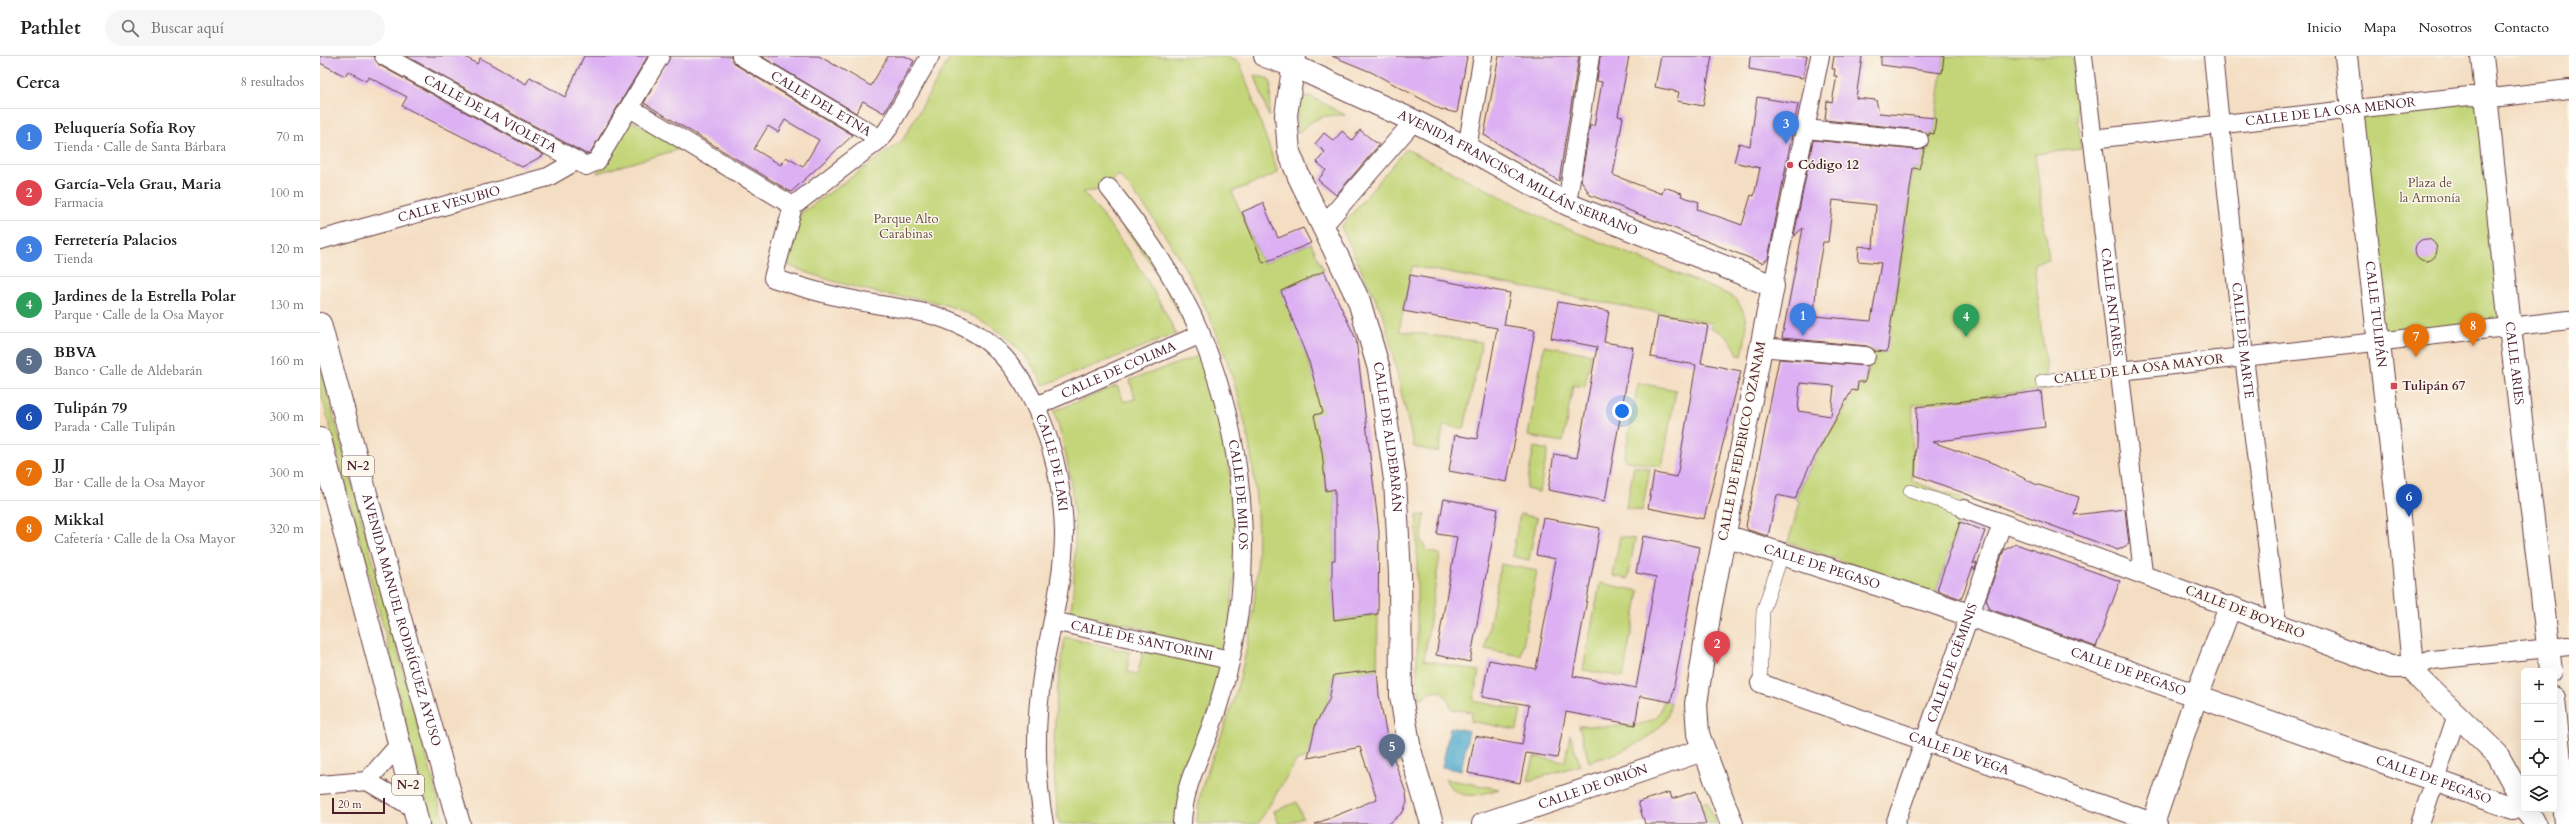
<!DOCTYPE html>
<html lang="es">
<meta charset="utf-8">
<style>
body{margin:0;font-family:Cardo,serif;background:#f6f6f6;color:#222}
.controls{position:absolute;right:12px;bottom:12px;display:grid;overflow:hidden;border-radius:6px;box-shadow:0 4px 16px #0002}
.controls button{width:36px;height:36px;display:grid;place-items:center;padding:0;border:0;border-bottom:1px solid #e0e0e0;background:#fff;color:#222;font:20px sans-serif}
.scale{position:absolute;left:12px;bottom:10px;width:53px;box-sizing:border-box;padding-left:4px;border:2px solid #4a1f2b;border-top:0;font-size:11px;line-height:14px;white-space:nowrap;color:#4a1f2b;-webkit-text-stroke:3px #fbf7ec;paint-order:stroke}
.you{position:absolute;left:1302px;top:355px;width:14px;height:14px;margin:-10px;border:3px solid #fff;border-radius:50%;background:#1a73e8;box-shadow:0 0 0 6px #1a73e833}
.badge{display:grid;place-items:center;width:26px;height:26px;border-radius:50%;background:#d1495b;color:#fff;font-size:13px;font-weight:700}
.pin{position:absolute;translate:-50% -33px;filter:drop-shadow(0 1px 2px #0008)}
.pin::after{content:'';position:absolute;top:21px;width:14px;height:12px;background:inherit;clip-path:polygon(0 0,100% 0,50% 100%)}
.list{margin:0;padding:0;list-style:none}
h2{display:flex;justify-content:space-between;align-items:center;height:52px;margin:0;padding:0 16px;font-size:17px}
h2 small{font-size:13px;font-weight:400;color:#767676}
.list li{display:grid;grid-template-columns:26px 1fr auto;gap:12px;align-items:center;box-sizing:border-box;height:56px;padding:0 16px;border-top:1px solid #e0e0e0}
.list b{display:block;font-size:15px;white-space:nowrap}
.list p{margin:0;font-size:13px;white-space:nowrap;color:#767676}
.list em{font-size:13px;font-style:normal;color:#767676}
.icon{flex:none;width:22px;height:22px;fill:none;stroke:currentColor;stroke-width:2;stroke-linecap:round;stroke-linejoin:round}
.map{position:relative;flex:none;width:2249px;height:768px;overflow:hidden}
header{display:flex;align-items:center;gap:24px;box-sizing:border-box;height:56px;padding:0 20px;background:#fff;border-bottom:1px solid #e0e0e0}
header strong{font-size:19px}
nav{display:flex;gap:22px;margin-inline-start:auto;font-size:14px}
.search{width:280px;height:36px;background:#f6f6f6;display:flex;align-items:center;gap:10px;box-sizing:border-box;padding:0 14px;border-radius:22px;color:#767676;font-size:15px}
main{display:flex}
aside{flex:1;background:#fff}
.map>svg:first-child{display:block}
.green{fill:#c3d578;stroke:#867a52}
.water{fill:#4da8cb;stroke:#4c647b}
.building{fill:#dcb0f3;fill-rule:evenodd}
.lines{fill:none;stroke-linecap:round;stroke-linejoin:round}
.pedestrian-casing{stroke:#643c42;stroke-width:14}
.minor-casing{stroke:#643c42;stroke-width:20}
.tertiary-casing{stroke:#643c42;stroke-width:24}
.trunk-casing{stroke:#643c42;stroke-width:24}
.pedestrian{stroke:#fff;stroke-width:13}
.minor{stroke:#fff;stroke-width:18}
.tertiary{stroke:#fff;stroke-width:22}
.trunk{stroke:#fff;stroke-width:22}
.poi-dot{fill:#d1495b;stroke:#fbf7ec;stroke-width:1.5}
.labels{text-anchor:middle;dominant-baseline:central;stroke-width:3;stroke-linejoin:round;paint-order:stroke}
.shield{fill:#fbf7ec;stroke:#7f6065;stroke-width:1}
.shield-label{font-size:12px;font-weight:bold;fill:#4a1f2b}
.street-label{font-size:13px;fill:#4a1f2b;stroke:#fbf7ec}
.poi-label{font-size:13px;font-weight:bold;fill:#4a1f2b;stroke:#fbf7ec;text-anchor:start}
.park-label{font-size:13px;fill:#684c3e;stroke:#fbf7ec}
</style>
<header>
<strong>Pathlet</strong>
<div class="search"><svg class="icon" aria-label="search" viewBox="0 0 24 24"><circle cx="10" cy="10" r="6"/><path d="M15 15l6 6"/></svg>Buscar aquí</div>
<nav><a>Inicio</a><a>Mapa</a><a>Nosotros</a><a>Contacto</a></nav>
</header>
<main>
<aside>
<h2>Cerca<small>8 resultados</small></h2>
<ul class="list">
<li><span class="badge" style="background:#3f7fe0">1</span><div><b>Peluquería Sofía Roy</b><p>Tienda · Calle de Santa Bárbara</p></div><em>70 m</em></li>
<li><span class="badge" style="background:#e0444e">2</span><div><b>García-Vela Grau, Maria</b><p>Farmacia</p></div><em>100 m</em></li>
<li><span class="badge" style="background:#3f7fe0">3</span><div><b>Ferretería Palacios</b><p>Tienda</p></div><em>120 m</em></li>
<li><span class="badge" style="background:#2e9e5b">4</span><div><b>Jardines de la Estrella Polar</b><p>Parque · Calle de la Osa Mayor</p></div><em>130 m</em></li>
<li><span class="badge" style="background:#5c6f8a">5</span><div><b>BBVA</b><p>Banco · Calle de Aldebarán</p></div><em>160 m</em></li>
<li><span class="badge" style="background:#1a4fb4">6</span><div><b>Tulipán 79</b><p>Parada · Calle Tulipán</p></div><em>300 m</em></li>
<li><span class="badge" style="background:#e8710a">7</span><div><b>JJ</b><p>Bar · Calle de la Osa Mayor</p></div><em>300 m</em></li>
<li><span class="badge" style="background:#e8710a">8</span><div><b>Mikkal</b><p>Cafetería · Calle de la Osa Mayor</p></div><em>320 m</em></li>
</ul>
</aside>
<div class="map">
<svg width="2249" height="768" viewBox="0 0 2249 768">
<rect width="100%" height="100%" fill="#fbf7ec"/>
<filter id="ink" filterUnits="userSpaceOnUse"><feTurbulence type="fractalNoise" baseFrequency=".025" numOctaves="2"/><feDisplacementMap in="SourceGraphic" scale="8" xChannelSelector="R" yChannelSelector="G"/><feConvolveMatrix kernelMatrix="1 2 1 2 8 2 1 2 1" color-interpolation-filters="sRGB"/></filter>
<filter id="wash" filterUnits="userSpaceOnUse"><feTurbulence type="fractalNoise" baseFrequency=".012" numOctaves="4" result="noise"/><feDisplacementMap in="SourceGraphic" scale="16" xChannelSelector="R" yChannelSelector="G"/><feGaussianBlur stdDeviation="0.9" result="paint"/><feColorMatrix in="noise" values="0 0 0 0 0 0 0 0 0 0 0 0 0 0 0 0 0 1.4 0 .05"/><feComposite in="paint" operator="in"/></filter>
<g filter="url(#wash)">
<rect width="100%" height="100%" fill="#f4dec3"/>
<g class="green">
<path d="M 631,0 L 906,0 L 920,7 L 958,117 L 912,136 L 943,207 L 991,187 L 1004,215 L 961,235 L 975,267 L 999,337 L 1003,357 L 1002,396 L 1006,435 L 1015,433 L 1015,504 L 1012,504 L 1014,564 L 1058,558 L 1057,614 L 1014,619 L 1009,644 L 996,667 L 988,702 L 976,705 L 938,768 L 877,768 C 877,738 887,715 898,688 C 908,662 917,635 923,609 C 965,434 915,253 799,119 L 780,134 L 763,136 C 800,180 831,225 856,278 L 724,329 C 700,282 653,252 601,243 C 590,241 579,241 568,239 C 533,231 501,223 468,209 L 480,158 L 582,85 Z"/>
<path d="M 1624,0 L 1752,0 L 1761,93 L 1715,98 L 1729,204 L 1714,207 L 1728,333 L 1593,349 L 1592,425 L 1647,445 L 1615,539 L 1468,486 L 1480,446 L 1475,443 C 1494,400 1520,358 1546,322 C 1550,316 1548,301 1548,294 L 1567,296 L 1593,112 L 1599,113 L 1608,77 L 1614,77 Z"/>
<path d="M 935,19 L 949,23 L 951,28 L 949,61 Z"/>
<path d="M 990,40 L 1025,59 C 1005,59 993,61 979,77 C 976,64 976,55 982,42 Z"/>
<path d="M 2168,42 L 2190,271 L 2059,285 L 2033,53 Z"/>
<path d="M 309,63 L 360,93 L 277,117 Z"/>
<path d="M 1086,93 L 1236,168 L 1412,240 C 1431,258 1427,276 1422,300 L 1418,299 C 1413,285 1405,277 1391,272 L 1392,267 L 1092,210 L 1079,275 L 1162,286 L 1144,373 L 1124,369 L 1118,396 L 1094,391 L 1064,261 L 1021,171 Z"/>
<path d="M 794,149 L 823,186 L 870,269 L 866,271 L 835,213 L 790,152 Z"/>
<path d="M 1224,290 L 1271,298 L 1265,331 L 1253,329 L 1243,386 L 1208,380 Z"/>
<path d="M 884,298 L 894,324 L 919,470 L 908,586 L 858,768 L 739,768 C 730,704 734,644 745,581 L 810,596 L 807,615 L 817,619 L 829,574 L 751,555 C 759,483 756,424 734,355 L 797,330 L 804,346 L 815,343 L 810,324 Z"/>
<path d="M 0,311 L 125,768 L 112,768 L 111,763 L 86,672 L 67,585 L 0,333 Z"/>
<path d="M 1318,327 L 1356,334 L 1342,411 L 1304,404 Z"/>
<path d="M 1214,391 L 1228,394 L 1219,436 L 1206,433 Z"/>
<path d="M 1314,410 L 1330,413 L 1322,455 L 1306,452 Z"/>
<path d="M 1200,458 L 1217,462 L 1209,504 L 1192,500 Z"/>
<path d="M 1097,459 L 1105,459 L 1101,485 L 1108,495 L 1120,498 L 1104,604 L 1159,615 L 1153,645 L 1201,654 L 1197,674 L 1151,665 L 1152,656 L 1132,653 L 1127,641 L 1120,635 L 1111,636 L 1100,643 L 1097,624 Z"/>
<path d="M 1300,480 L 1315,483 L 1308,523 L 1293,520 Z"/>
<path d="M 1181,508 L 1217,515 L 1201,600 L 1165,593 Z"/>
<path d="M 1280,527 L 1319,535 L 1303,621 L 1263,614 Z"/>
<path d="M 1344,644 L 1351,646 C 1350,650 1349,657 1347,661 C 1334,685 1294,699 1269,706 L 1259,670 C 1277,669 1327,675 1338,659 C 1341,655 1342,649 1344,644 Z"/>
<path d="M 1250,678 L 1260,709 L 1208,725 L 1214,701 L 1245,706 Z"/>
<path d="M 1125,723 L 1179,733 C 1158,740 1137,746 1125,723 Z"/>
<path d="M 1387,745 L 1396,768 L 1389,768 L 1382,747 Z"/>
<path d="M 977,746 L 983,762 L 967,768 L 959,768 L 954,755 Z"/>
</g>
<path class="water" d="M 1130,671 L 1149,675 L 1141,715 L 1122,711 Z"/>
<g id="blocks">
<g class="building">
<path d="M 0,0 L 54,0 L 59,9 L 224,99 L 202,111 L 82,50 L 87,41 L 49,21 L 46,25 L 28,15 L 25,20 L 0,7 Z"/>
<path d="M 86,0 L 144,0 L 157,8 L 160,2 L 206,28 L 210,21 L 245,41 L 264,0 L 328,0 L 270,97 L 266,98 Z"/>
<path d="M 350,0 L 411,0 L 416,9 L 533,79 L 471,136 L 324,47 ZM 465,64 L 499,84 L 483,111 L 466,101 L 461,109 L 434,93 L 448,70 L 458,76 Z"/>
<path d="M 441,0 L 499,0 L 551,30 L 568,0 L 585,0 L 594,5 L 564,57 L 543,45 L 536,57 Z"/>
<path d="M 1012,0 L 1147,0 L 1137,57 L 1120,53 L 1051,16 Z"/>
<path d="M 1179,0 L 1259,0 L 1239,125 L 1164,79 Z"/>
<path d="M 1280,0 L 1309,0 L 1298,60 L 1303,61 L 1293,119 L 1342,138 L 1344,131 L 1362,137 L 1361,140 L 1379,146 L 1377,153 L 1422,169 L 1431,139 L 1434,140 L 1440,112 L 1414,106 L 1419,87 L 1430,90 L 1437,41 L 1478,48 L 1448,203 L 1442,207 L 1270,139 L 1261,124 L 1270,69 L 1274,71 L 1282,26 L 1277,25 Z"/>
<path d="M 1341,0 L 1392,0 L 1383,50 L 1357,45 L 1359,36 L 1335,31 Z"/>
<path d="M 1430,0 L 1487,0 L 1483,22 L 1429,13 Z"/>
<path d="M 1514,0 L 1542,0 L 1536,42 L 1556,44 L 1559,57 L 1616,62 L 1614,78 L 1609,77 L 1609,80 L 1600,74 L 1505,64 L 1507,45 L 1512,46 L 1517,20 L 1514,20 L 1515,13 L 1512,13 Z"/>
<path d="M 1561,0 L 1624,0 L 1622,17 L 1561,9 Z"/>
<path d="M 1040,74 L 1059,89 L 1016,139 L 998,124 L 1006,114 L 997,106 L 1005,96 L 995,88 L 1004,77 L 1014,85 L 1022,75 L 1032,84 Z"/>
<path d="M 1493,84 L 1598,94 L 1605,92 L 1599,113 L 1593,112 L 1567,296 L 1555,295 L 1547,290 L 1462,282 L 1483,172 L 1474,180 ZM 1513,144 L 1556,149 L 1553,192 L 1539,190 L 1538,205 L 1561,207 L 1551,265 L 1494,260 L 1497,219 L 1503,186 L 1508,186 Z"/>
<path d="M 943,147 L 958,182 L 983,172 L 991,187 L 943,207 L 922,156 Z"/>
<circle cx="2106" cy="194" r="11"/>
<path d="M 1004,215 L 1036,283 L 1059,475 L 1058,558 L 1014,564 L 1012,535 L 1012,504 L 1015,504 L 1015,433 L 1006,435 L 1002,396 L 994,359 L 1003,357 L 990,309 L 961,235 Z"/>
<path d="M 1090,219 L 1190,237 L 1184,269 L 1215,274 L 1187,426 L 1129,415 L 1135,379 L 1157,383 L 1177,272 L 1083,255 Z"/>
<path d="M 1238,246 L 1289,255 L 1284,286 L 1313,291 L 1285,445 L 1228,434 L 1234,398 L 1257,402 L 1277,291 L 1231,282 Z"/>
<path d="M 1338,260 L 1388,269 L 1381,307 L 1421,315 L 1384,463 L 1328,452 L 1334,417 L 1357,421 L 1376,309 L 1331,301 Z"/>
<path d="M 1459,303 L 1547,310 L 1547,315 L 1545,326 L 1538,326 L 1537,335 L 1532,334 L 1488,413 L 1475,443 L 1457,439 L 1448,480 L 1428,474 L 1426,470 ZM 1480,327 L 1514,330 L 1511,360 L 1478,355 Z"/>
<path d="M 1721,335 L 1725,371 L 1612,386 L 1676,408 L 1715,428 L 1759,441 L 1754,459 L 1805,453 L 1809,488 L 1798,494 L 1595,419 L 1597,351 Z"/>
<path d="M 1124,443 L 1178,453 L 1150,606 L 1116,599 L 1137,481 L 1117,478 Z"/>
<path d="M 1223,462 L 1280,472 L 1253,620 L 1316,632 L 1336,521 L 1316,517 L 1323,480 L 1380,491 L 1351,646 L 1320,640 L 1315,669 L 1246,656 L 1237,702 L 1206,697 L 1200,727 L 1148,717 L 1155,680 L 1202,689 L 1209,649 L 1162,641 L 1169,604 L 1216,613 L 1236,503 L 1216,499 Z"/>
<path d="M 1640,466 L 1665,475 L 1653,508 L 1657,506 L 1655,514 L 1653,511 L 1641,543 L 1617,534 Z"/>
<path d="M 1696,488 L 1800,525 L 1776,591 L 1670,553 L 1666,543 L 1684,494 Z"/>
<path d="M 1057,614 L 1059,639 L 1068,686 L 1086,737 L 1087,746 L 1083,756 L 1069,768 L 995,768 L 1057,743 L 1040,691 L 988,702 L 996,667 L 1009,644 L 1014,619 Z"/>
<path d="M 1376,735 L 1386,768 L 1325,768 L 1318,746 L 1350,736 L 1352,743 Z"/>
</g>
</g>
</g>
<g filter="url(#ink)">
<use href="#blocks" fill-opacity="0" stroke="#643c42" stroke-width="1"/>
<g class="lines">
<g class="pedestrian-casing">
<g id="pedestrian">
<path d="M 1722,325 L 1800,315"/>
<path d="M 1590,435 L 1644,453"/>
<path d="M 1440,627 L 1443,555 L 1460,505"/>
</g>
</g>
<g class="minor-casing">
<g id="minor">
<path id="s1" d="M 64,0 L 266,110 L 277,105 L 340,0"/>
<path id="s2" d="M 421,0 L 560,83"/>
<path id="s3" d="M 610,0 L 568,73 L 560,83 L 473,150 L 453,222 C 480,231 507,239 534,244 C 575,253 605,252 644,271 C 713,304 743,405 744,477 C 744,523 731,569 723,614 C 715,664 715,719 724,768"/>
<path id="s4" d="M 1763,0 L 1823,517"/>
<path id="s5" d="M 1893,0 L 1924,301 L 1957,568"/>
<path d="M 310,52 L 473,150"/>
<path d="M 1485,73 L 1599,84"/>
<path id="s6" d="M 1772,83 L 2149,40 L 2181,41 L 2249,33"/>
<path d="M 1147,92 L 1163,0"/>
<path id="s7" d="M 789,132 C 824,176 859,226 881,279 C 923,380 935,499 910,606 C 905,627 899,648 892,668 C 880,702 863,731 862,768"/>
<path d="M 1247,148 L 1270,0"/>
<path d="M 1003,170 L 1094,65"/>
<path id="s8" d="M 0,184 L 228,121 L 256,105"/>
<path d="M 1453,230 L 1500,0"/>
<path d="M 1440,291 L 1546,300"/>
<path d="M 1800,315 L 2249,264"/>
<path id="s9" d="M 716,350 L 881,278"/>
<path d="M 1644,453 L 1910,551"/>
<path id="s10" d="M 733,565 L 910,604"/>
<path d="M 2093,611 L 2112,604 L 2249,590"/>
<path id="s11" d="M 1440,627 L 1838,768"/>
<path d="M 47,725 L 79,689"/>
<path d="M 0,729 L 47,725 L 94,752"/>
<path id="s12" d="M 1575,768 L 1682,468"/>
<path d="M 2100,768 L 2137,659"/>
</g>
</g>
<g class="tertiary-casing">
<g id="tertiary">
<path id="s13" d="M 945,0 L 974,10 L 1094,65 L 1147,92 L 1247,148 L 1453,230 L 1390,554 L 1376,648 L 1378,678 L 1412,768"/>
<path id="s14" d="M 975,0 L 966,59 L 969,96 L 979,121 L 1039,245 L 1059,313 L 1075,424 L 1080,518 L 1081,640 L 1090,694 L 1112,768"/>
<path id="s15" d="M 2026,0 L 2079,462 L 2093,611 L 2101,624 L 2177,698 L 2204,747"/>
<path id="s16" d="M 2162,0 L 2190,271 L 2231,615"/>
<path id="s17" d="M 1404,483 L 1418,484 L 1609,545 L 2193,752"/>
<path d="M 2234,642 L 2246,768"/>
<path d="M 2207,753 L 2215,768"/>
<path id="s18" d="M 1163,768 L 1383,694"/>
<path d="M 1833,768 L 1877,638 L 1910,551 L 2071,611 L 2093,611"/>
</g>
</g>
<g class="trunk-casing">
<g id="trunk">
<path id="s19" d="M 0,268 L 77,552 L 139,768"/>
<path d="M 0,383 L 68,641 L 98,768"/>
</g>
</g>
<use href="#pedestrian" class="pedestrian"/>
<use href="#minor" class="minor"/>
<use href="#tertiary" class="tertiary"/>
<use href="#trunk" class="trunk"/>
</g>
</g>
<g class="poi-dot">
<circle cx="1470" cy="109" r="4"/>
<rect x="2070" y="326" width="8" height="8" rx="2"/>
</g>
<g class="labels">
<g class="shield">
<rect x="22" y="400" width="32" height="20" rx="3"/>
<rect x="72" y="719" width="32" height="20" rx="3"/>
</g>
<g class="shield-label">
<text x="38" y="410">N-2</text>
<text x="88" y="729">N-2</text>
</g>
<g class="street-label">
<text stroke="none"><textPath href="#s2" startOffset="93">CALLE DEL ETNA</textPath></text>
<text stroke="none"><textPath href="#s6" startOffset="240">CALLE DE LA OSA MENOR</textPath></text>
<text stroke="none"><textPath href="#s1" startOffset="121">CALLE DE LA VIOLETA</textPath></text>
<text stroke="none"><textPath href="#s13" startOffset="279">AVENIDA FRANCISCA MILLÁN SERRANO</textPath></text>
<text stroke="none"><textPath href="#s8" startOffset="134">CALLE VESUBIO</textPath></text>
<text stroke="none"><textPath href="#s4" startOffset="248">CALLE ANTARES</textPath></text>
<text stroke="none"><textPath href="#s15" startOffset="260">CALLE TULIPÁN</textPath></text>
<text stroke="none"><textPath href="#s5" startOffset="286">CALLE DE MARTE</textPath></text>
<text stroke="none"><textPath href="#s16" startOffset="309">CALLE ARIES</textPath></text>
<text transform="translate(1819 313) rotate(-7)">CALLE DE LA OSA MAYOR</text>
<text stroke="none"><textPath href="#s9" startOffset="90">CALLE DE COLIMA</textPath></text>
<text stroke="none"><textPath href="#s14" startOffset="401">CALLE DE ALDEBARÁN</textPath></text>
<text transform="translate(1422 385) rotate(-79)">CALLE DE FEDERICO OZANAM</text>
<text stroke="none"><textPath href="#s3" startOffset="647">CALLE DE LAKI</textPath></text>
<text stroke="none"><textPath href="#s7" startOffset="339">CALLE DE MILOS</textPath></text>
<text stroke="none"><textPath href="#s17" startOffset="102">CALLE DE PEGASO</textPath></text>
<text transform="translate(1925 556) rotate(21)">CALLE DE BOYERO</text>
<text stroke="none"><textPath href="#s19" startOffset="307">AVENIDA MANUEL RODRÍGUEZ AYUSO</textPath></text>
<text stroke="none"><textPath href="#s10" startOffset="91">CALLE DE SANTORINI</textPath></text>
<text stroke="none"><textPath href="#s12" startOffset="171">CALLE DE GÉMINIS</textPath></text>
<text stroke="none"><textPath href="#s17" startOffset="426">CALLE DE PEGASO</textPath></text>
<text stroke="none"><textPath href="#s11" startOffset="211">CALLE DE VEGA</textPath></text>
<text stroke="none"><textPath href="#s17" startOffset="750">CALLE DE PEGASO</textPath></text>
<text stroke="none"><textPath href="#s18" startOffset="116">CALLE DE ORIÓN</textPath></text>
</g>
<g class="poi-label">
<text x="1478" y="109">Código 12</text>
<text x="2082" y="330">Tulipán 67</text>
</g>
<g class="park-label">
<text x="2110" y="127">Plaza de<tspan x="2110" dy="15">la Armonía</tspan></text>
<text x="586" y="163">Parque Alto<tspan x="586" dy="15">Carabinas</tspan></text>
</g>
</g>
</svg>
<div class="controls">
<button>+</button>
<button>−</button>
<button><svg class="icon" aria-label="locate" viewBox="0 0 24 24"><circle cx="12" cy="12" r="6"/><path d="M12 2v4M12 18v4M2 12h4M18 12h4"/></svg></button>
<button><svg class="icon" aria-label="layers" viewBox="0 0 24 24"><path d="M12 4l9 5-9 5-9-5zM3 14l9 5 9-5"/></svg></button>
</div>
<div class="scale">20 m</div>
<div class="you"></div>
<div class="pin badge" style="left:1483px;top:280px;background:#3f7fe0">1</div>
<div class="pin badge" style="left:1397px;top:608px;background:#e0444e">2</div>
<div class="pin badge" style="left:1466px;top:88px;background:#3f7fe0">3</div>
<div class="pin badge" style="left:1646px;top:281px;background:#2e9e5b">4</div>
<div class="pin badge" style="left:1072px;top:711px;background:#5c6f8a">5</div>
<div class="pin badge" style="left:2089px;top:461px;background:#1a4fb4">6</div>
<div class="pin badge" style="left:2096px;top:301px;background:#e8710a">7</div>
<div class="pin badge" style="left:2153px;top:290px;background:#e8710a">8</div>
</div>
</main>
